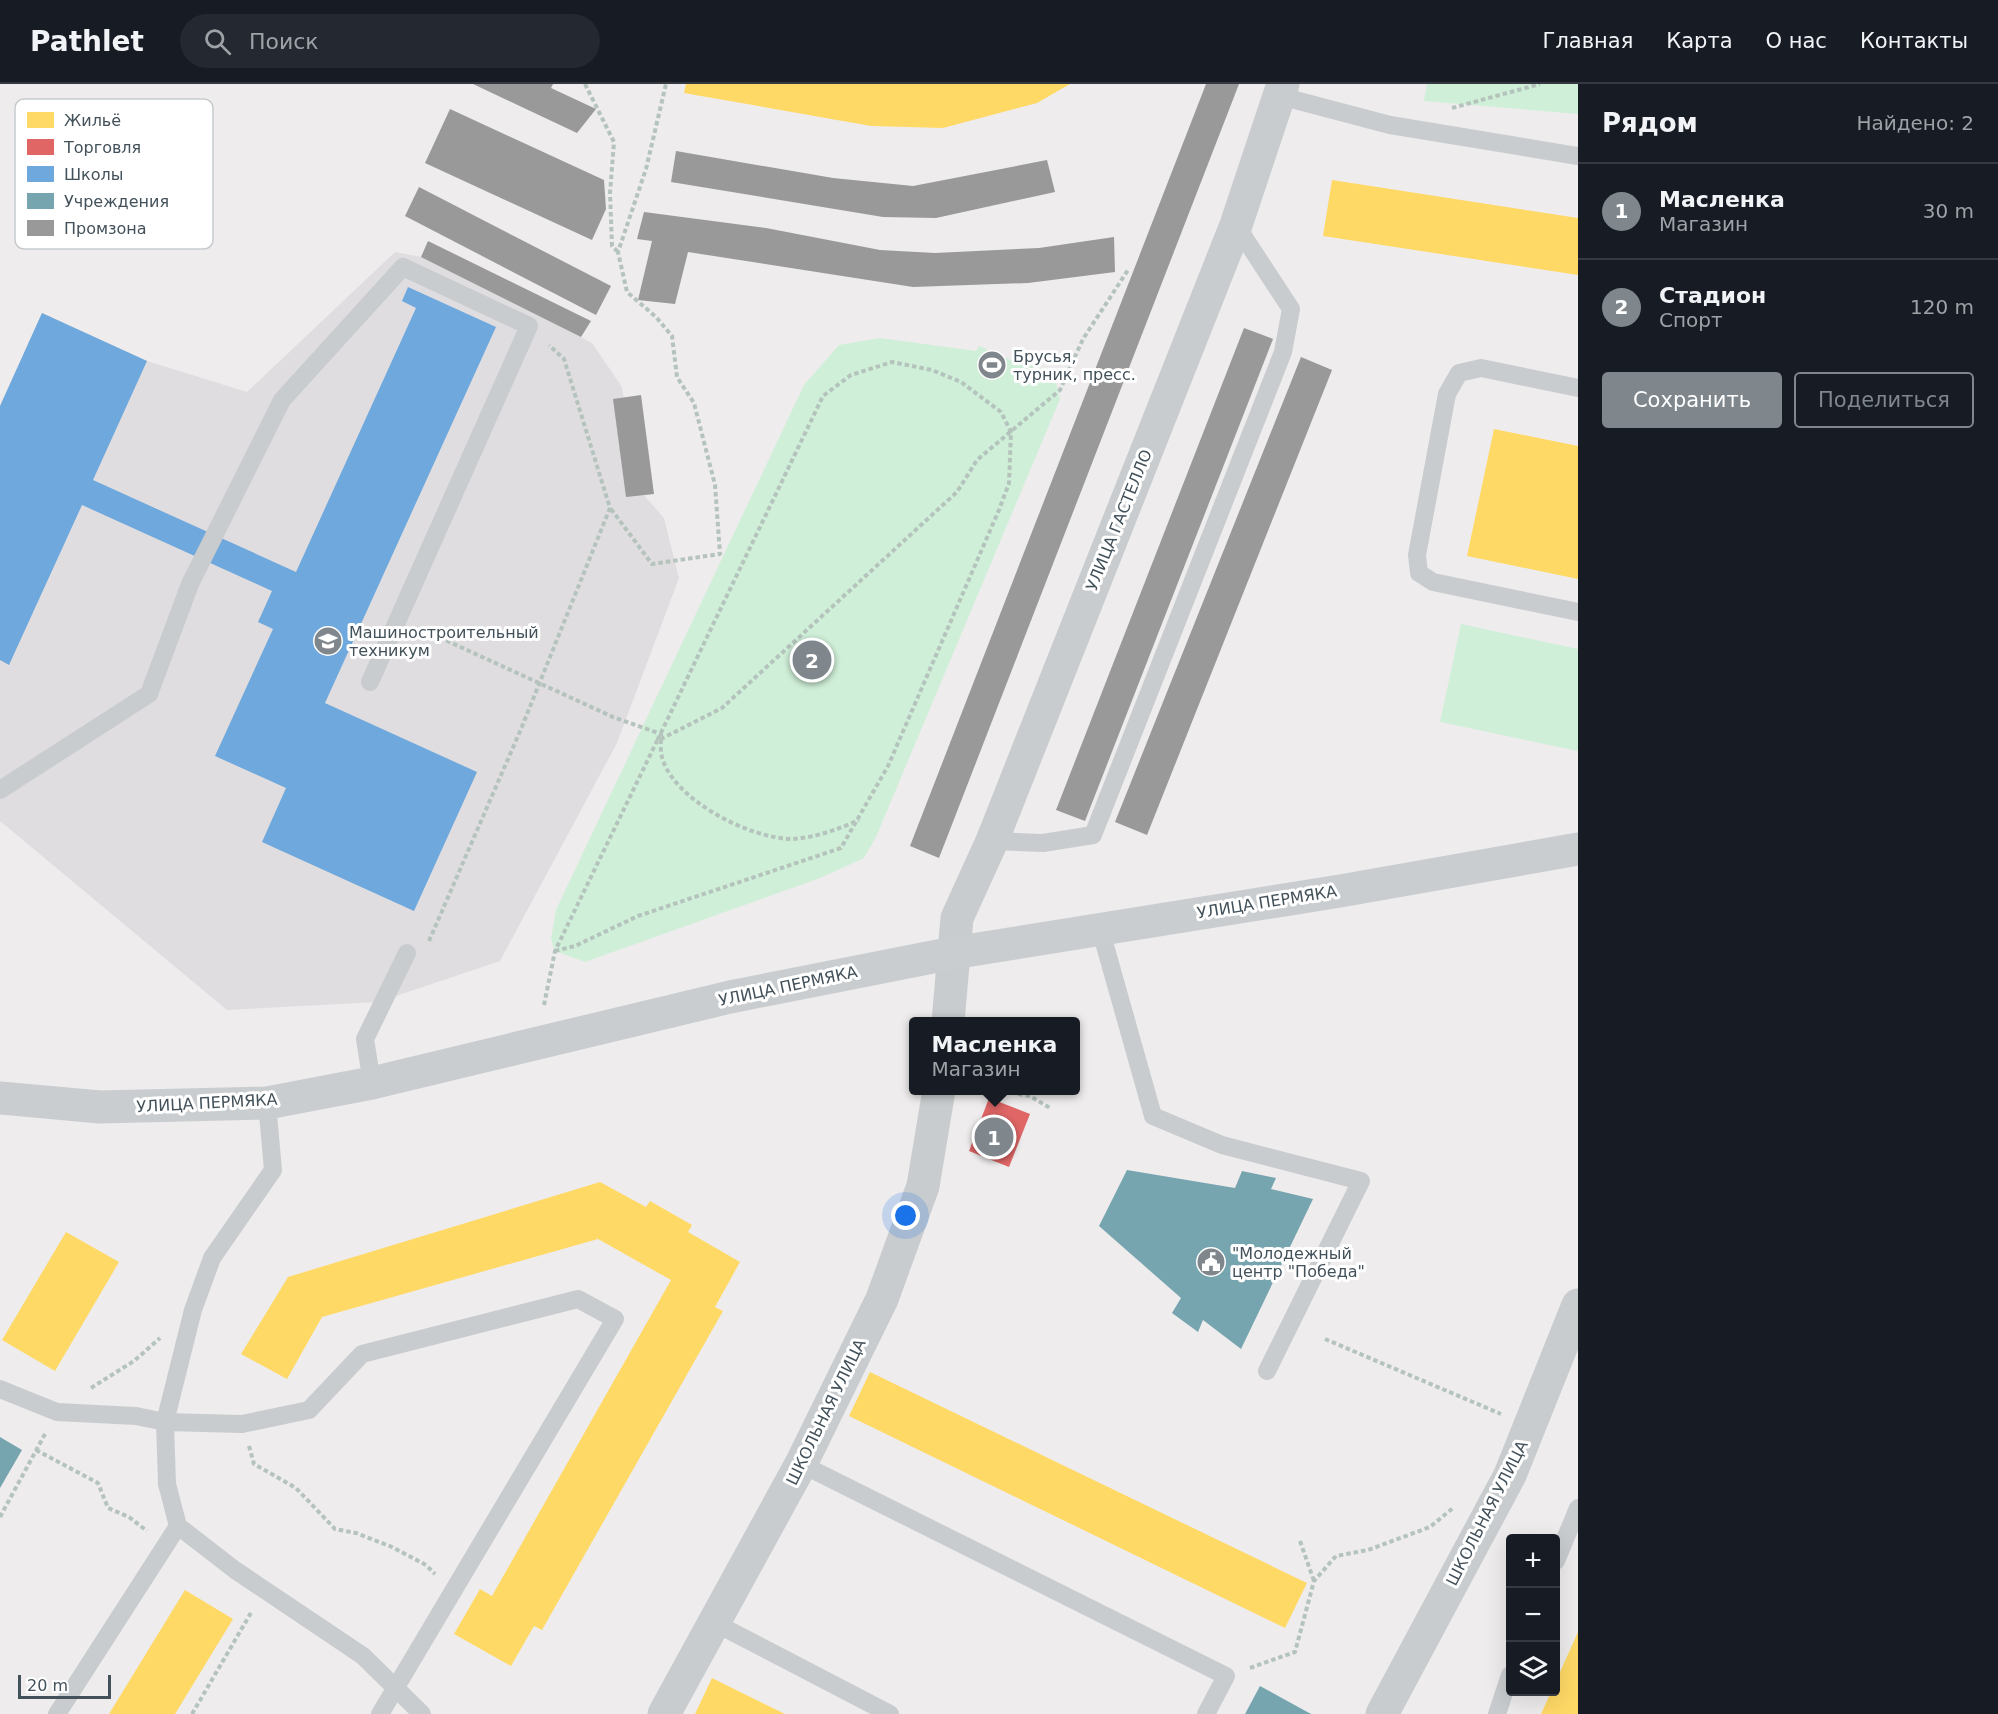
<!DOCTYPE html>
<html lang="ru">
<meta charset="utf-8">
<style>
body{margin:0;font-family:"DejaVu Sans",sans-serif;background:#242831;color:#f1f3f6}
.controls{position:absolute;right:18px;bottom:18px;display:grid;overflow:hidden;border-radius:6px;box-shadow:0 6px 24px #0002}
.controls button{width:54px;height:54px;display:grid;place-items:center;padding:0;border:0;border-bottom:2px solid #363941;background:#171b24;color:#f1f3f6;font:30px sans-serif}
.scale{position:absolute;left:18px;bottom:15px;width:93px;box-sizing:border-box;padding-left:6px;border:3px solid #43515a;border-top:0;font-size:16px;line-height:21px;white-space:nowrap;color:#43515a;-webkit-text-stroke:4px #fff;paint-order:stroke}
.you{position:absolute;left:906px;top:1132px;width:21px;height:21px;margin:-15px;border:4px solid #fff;border-radius:50%;background:#1a73e8;box-shadow:0 0 0 9px #1a73e833}
.badge{display:grid;place-items:center;width:39px;height:39px;border-radius:50%;background:#7f878d;color:#fff;font-size:20px;font-weight:700}
.pin{position:absolute;translate:-50% -50%;border:3px solid #fff;box-shadow:0 2px 6px #0006}
.popup{position:absolute;left:909px;top:933px;width:171px;height:78px;box-sizing:border-box;display:grid;place-content:center;border-radius:6px;background:#171b24;filter:drop-shadow(0 2px 4px #0005);font-size:20px;white-space:nowrap;color:#9ea1a6}
.popup b{font-size:22px;color:#f1f3f6}
.popup::after{content:'';position:absolute;left:50%;top:100%;margin-left:-12px;border:12px solid transparent;border-top-color:#171b24}
.list{margin:0;padding:0;list-style:none}
h2{display:flex;justify-content:space-between;align-items:center;height:78px;margin:0;padding:0 24px;font-size:26px}
h2 small{font-size:20px;font-weight:400;color:#9ea1a6}
.list li{display:grid;grid-template-columns:39px 1fr auto;gap:18px;align-items:center;box-sizing:border-box;height:96px;padding:0 24px;border-top:2px solid #363941}
.list b{display:block;font-size:22px;white-space:nowrap}
.list p{margin:0;font-size:20px;white-space:nowrap;color:#9ea1a6}
.list em{font-size:20px;font-style:normal;color:#9ea1a6}
.actions{display:flex;gap:12px;padding:18px 24px}
.actions a{flex:1;padding:14px 0;border:2px solid #7f878d;border-radius:6px;text-align:center;font-size:21px;color:#7f878d}
.actions .main{background:#7f878d;color:#fff}
.icon{flex:none;width:33px;height:33px;fill:none;stroke:currentColor;stroke-width:2;stroke-linecap:round;stroke-linejoin:round}
.map{position:relative;flex:none;width:1578px;height:1630px;overflow:hidden}
header{display:flex;align-items:center;gap:36px;box-sizing:border-box;height:84px;padding:0 30px;background:#171b24;border-bottom:2px solid #363941}
header strong{font-size:28px}
nav{display:flex;gap:33px;margin-inline-start:auto;font-size:21px}
.search{width:420px;height:54px;background:#242831;display:flex;align-items:center;gap:15px;box-sizing:border-box;padding:0 21px;border-radius:33px;color:#9ea1a6;font-size:22px}
main{display:flex}
aside{flex:1;background:#171b24}
.map>svg:first-child{display:block}
.education{fill:#dfdddf}
.green{fill:#cfefd8}
.homes{fill:#ffd966}
.shops{fill:#e06666}
.schools{fill:#6fa8dc}
.public{fill:#76a5af}
.industry{fill:#999}
.lines{fill:none;stroke-linecap:round;stroke-linejoin:round}
.path{stroke:#b5c3bd;stroke-width:4;stroke-dasharray:4.5 3;stroke-linecap:butt}
.lane{stroke:#c9ccce;stroke-width:18}
.street{stroke:#c9ccce;stroke-width:33}
.secondary{stroke:#c9cdd0;stroke-width:33}
.labels{text-anchor:middle;dominant-baseline:central;stroke-width:6;stroke-linejoin:round;paint-order:stroke}
.poi-label{font-size:16px;fill:#43515a;stroke:#fff;text-anchor:start}
.street-label{font-size:16px;fill:#43515a;stroke:#fff}
.key{fill:#fff;stroke:#c7cbce;stroke-width:1.5}
.key-label{font-size:16px;fill:#43515a}
</style>
<header>
<strong>Pathlet</strong>
<div class="search"><svg class="icon" aria-label="search" viewBox="0 0 24 24"><circle cx="10" cy="10" r="6"/><path d="M15 15l6 6"/></svg>Поиск</div>
<nav><a>Главная</a><a>Карта</a><a>О нас</a><a>Контакты</a></nav>
</header>
<main>
<div class="map">
<svg width="1578" height="1630" viewBox="0 0 1578 1630">
<rect width="100%" height="100%" fill="#eeeced"/>
<path class="education" d="M 395,168 L 432,175 L 592,259 L 622,303 L 635,401 L 664,434 L 679,494 L 617,659 L 500,877 L 378,918 L 227,926 L 0,737 L 0,322 L 42,229 L 147,277 L 247,308 Z"/>
<g class="green">
<path d="M 1427,0 L 1578,0 L 1578,30 L 1424,17 Z"/>
<path d="M 880,254 L 976,267 L 979,262 L 1013,277 L 1053,287 L 1060,315 L 876,753 L 864,774 L 820,794 L 585,878 L 555,867 L 551,855 L 556,826 L 804,301 L 839,261 Z"/>
<path d="M 1461,540 L 1578,565 L 1578,667 L 1440,638 Z"/>
</g>
<g class="homes">
<path d="M 686,0 L 1070,0 L 1037,19 L 943,44 L 871,42 L 684,9 Z"/>
<path d="M 1332,96 L 1578,134 L 1578,191 L 1323,152 Z"/>
<path d="M 1494,345 L 1578,362 L 1578,495 L 1467,472 Z"/>
<path d="M 600,1098 L 646,1123 L 650,1117 L 692,1141 L 688,1148 L 740,1178 L 715,1223 L 723,1227 L 542,1546 L 534,1542 L 511,1582 L 454,1550 L 480,1505 L 492,1512 L 671,1196 L 598,1155 L 322,1233 L 287,1295 L 241,1270 L 288,1193 Z"/>
<path d="M 66,1148 L 119,1178 L 55,1287 L 2,1256 Z"/>
<path d="M 870,1288 L 1307,1499 L 1285,1544 L 849,1332 Z"/>
<path d="M 185,1506 L 233,1535 L 175,1630 L 109,1630 Z"/>
<path d="M 1578,1548 L 1578,1630 L 1541,1630 L 1551,1608 L 1556,1608 L 1556,1597 Z"/>
<path d="M 712,1594 L 785,1630 L 695,1630 Z"/>
</g>
<path class="shops" d="M 989,1014 L 1030,1030 L 1009,1083 L 969,1067 Z"/>
<path class="schools" d="M 408,203 L 496,243 L 325,619 L 477,688 L 414,827 L 262,758 L 286,704 L 215,672 L 273,545 L 258,538 L 272,507 L 82,421 L 9,581 L 0,576 L 0,322 L 42,229 L 147,277 L 93,396 L 296,488 L 416,224 L 402,217 Z"/>
<g class="public">
<path d="M 1127,1086 L 1235,1104 L 1242,1087 L 1276,1094 L 1271,1105 L 1313,1115 L 1241,1265 L 1203,1236 L 1198,1248 L 1172,1229 L 1181,1214 L 1099,1142 Z"/>
<path d="M 0,1353 L 22,1366 L 0,1404 Z"/>
<path d="M 1260,1602 L 1311,1630 L 1245,1630 Z"/>
</g>
<g class="industry">
<path d="M 473,0 L 553,0 L 551,4 L 596,25 L 577,49 Z"/>
<path d="M 1206,0 L 1239,0 L 939,774 L 910,762 Z"/>
<path d="M 450,25 L 604,96 L 606,125 L 592,156 L 425,79 Z"/>
<path d="M 676,67 L 833,94 L 913,102 L 1047,76 L 1055,108 L 936,134 L 883,133 L 671,98 Z"/>
<path d="M 419,103 L 611,202 L 596,231 L 405,132 Z"/>
<path d="M 644,128 L 766,144 L 880,166 L 935,169 L 1039,164 L 1114,153 L 1115,188 L 1028,199 L 913,203 L 688,168 L 675,220 L 638,216 L 652,157 L 637,155 Z"/>
<path d="M 428,157 L 591,237 L 581,253 L 421,173 Z"/>
<path d="M 1244,244 L 1273,255 L 1085,737 L 1056,726 Z"/>
<path d="M 1301,273 L 1332,286 L 1147,751 L 1115,738 Z"/>
<path d="M 641,311 L 654,410 L 626,413 L 613,315 Z"/>
</g>
<g class="lines">
<g class="path">
<path d="M 585,0 L 614,58 L 610,109 L 612,162 L 618,168"/>
<path d="M 1452,24 L 1540,0"/>
<path d="M 611,425 L 652,480 L 720,470 L 715,401 L 694,319 L 677,293 L 672,252 L 656,233 L 627,208 L 618,168 L 646,85 L 666,0"/>
<path d="M 419,544 L 613,633 L 661,650 C 661,657 660,666 662,673 C 673,716 751,755 792,755 C 814,754 839,745 859,736"/>
<path d="M 429,857 L 521,645 L 610,424 L 564,275 L 549,261"/>
<path d="M 555,867 L 575,862 L 638,832 L 841,764 L 888,682 L 999,426 L 1009,399 L 1011,348 L 1001,328 L 961,298 L 932,286 L 892,278 L 851,291 L 823,312 L 657,657"/>
<path d="M 544,921 L 555,867 L 657,657 L 722,624 L 957,408 L 977,376 L 1060,306 L 1083,255 L 1128,186"/>
<path d="M 996,1006 L 1030,1012 L 1050,1024"/>
<path d="M 1325,1255 L 1501,1330"/>
<path d="M 91,1304 L 134,1277 L 160,1254"/>
<path d="M 249,1362 L 254,1380 L 296,1404 L 335,1445 L 356,1449 L 392,1463 L 426,1481 L 435,1490"/>
<path d="M 36,1366 L 98,1399 L 108,1424 L 129,1433 L 147,1447"/>
<path d="M 0,1433 L 45,1350"/>
<path d="M 1300,1457 L 1314,1497"/>
<path d="M 1250,1584 L 1295,1568 L 1314,1497 L 1336,1472 L 1368,1466 L 1430,1443 L 1453,1424"/>
<path d="M 192,1630 L 252,1527"/>
</g>
<g class="lane">
<path d="M 1280,12 L 1390,41 L 1578,72"/>
<path d="M 1578,304 L 1481,284 L 1459,289 L 1447,310 L 1417,471 L 1419,489 L 1433,498 L 1578,528"/>
<path d="M 0,706 L 149,610 L 190,500 L 282,316 L 403,183 L 529,242 L 370,598"/>
<path d="M 992,757 L 1043,759 L 1093,751 L 1283,268 L 1291,225 L 1236,141"/>
<path d="M 1100,844 L 1153,1032 L 1222,1061 L 1361,1097 L 1267,1287"/>
<path d="M 372,999 L 365,955 L 407,869"/>
<path d="M 267,1019 L 273,1086 L 212,1174 L 193,1226 L 165,1338 L 167,1400 L 178,1442 L 235,1486 L 363,1572 L 422,1630"/>
<path d="M 0,1305 L 57,1328 L 136,1332 L 165,1338 L 242,1340 L 309,1326 L 362,1270 L 578,1215 L 615,1235 L 380,1630"/>
<path d="M 801,1380 L 1226,1592 L 1206,1630"/>
<path d="M 1556,1477 L 1578,1424"/>
<path d="M 715,1539 L 890,1630"/>
<path d="M 57,1630 L 178,1442"/>
<path d="M 1497,1630 L 1510,1591"/>
</g>
<g class="street">
<path d="M 948,938 L 957,834 L 992,757 L 1236,141 L 1283,0"/>
<path d="M 664,1630 L 801,1380 L 882,1215 L 923,1102 L 939,1006"/>
<path d="M 1382,1630 L 1510,1391 L 1578,1221"/>
</g>
<path class="secondary" d="M 0,1014 L 100,1023 L 267,1019 L 372,999 L 730,913 L 953,869 L 1340,807 L 1578,765"/>
</g>
<defs>
<g id="stadium-disc" transform="scale(1.5)"><circle r="9.5" fill="#7f878d" stroke="#fff"/><path d="M0-5a6.5 5 0 1 0 0 10a6.5 5 0 1 0 0-10ZM-3.5-1.8h7v3.6h-7Z" fill="#fff"/></g>
<g id="university-disc" transform="scale(1.5)"><circle r="9.5" fill="#7f878d" stroke="#fff"/><path d="M0-5L7-2L0 1L-7-2ZM-4 1L0 2.5L4 1V4Q0 6-4 4Z" fill="#fff"/></g>
<g id="civic-disc" transform="scale(1.5)"><circle r="9.5" fill="#7f878d" stroke="#fff"/><path d="M-.6-6.5H3V-4.5H.6V-3L4-1V1h2V6H-6V1h2V-1L-.6-3ZM-1.2 2.5V6h2.4V2.5Z" fill="#fff"/></g>
</defs>
<g fill-rule="evenodd">
<use href="#stadium-disc" x="992" y="281"/>
<use href="#university-disc" x="328" y="557"/>
<use href="#civic-disc" x="1211" y="1178"/>
</g>
<g class="labels">
<g class="poi-label">
<text x="1013" y="272">Брусья,<tspan x="1013" dy="18">турник, пресс.</tspan></text>
<text x="349" y="548">Машиностроительный<tspan x="349" dy="18">техникум</tspan></text>
<text x="1232" y="1169">"Молодежный<tspan x="1232" dy="18">центр "Победа"</tspan></text>
</g>
<g class="street-label">
<text transform="translate(1119 436) rotate(-68)">УЛИЦА ГАСТЕЛЛО</text>
<text transform="translate(1267 818) rotate(-9)">УЛИЦА ПЕРМЯКА</text>
<text transform="translate(788 902) rotate(-12)">УЛИЦА ПЕРМЯКА</text>
<text transform="translate(207 1019) rotate(-3)">УЛИЦА ПЕРМЯКА</text>
<text transform="translate(826 1328) rotate(-64)">ШКОЛЬНАЯ УЛИЦА</text>
<text transform="translate(1487 1429) rotate(-63)">ШКОЛЬНАЯ УЛИЦА</text>
</g>
</g>
<rect x="15" y="15" width="198" height="150" rx="9" class="key"/>
<rect x="27" y="28" width="27" height="16" fill="#ffd966"/>
<rect x="27" y="55" width="27" height="16" fill="#e06666"/>
<rect x="27" y="82" width="27" height="16" fill="#6fa8dc"/>
<rect x="27" y="109" width="27" height="16" fill="#76a5af"/>
<rect x="27" y="136" width="27" height="16" fill="#999"/>
<g class="key-label">
<text x="64" y="42">Жильё</text>
<text x="64" y="69">Торговля</text>
<text x="64" y="96">Школы</text>
<text x="64" y="123">Учреждения</text>
<text x="64" y="150">Промзона</text>
</g>
</svg>
<div class="controls">
<button>+</button>
<button>−</button>
<button><svg class="icon" aria-label="layers" viewBox="0 0 24 24"><path d="M12 4l9 5-9 5-9-5zM3 14l9 5 9-5"/></svg></button>
</div>
<div class="scale">20 m</div>
<div class="you"></div>
<div class="pin badge" style="left:994px;top:1053px">1</div>
<div class="popup"><b>Масленка</b>Магазин</div>
<div class="pin badge" style="left:812px;top:576px">2</div>
</div>
<aside>
<h2>Рядом<small>Найдено: 2</small></h2>
<ul class="list">
<li><span class="badge">1</span><div><b>Масленка</b><p>Магазин</p></div><em>30 m</em></li>
<li><span class="badge">2</span><div><b>Стадион</b><p>Спорт</p></div><em>120 m</em></li>
</ul>
<div class="actions"><a class="main">Сохранить</a><a>Поделиться</a></div>
</aside>
</main>
